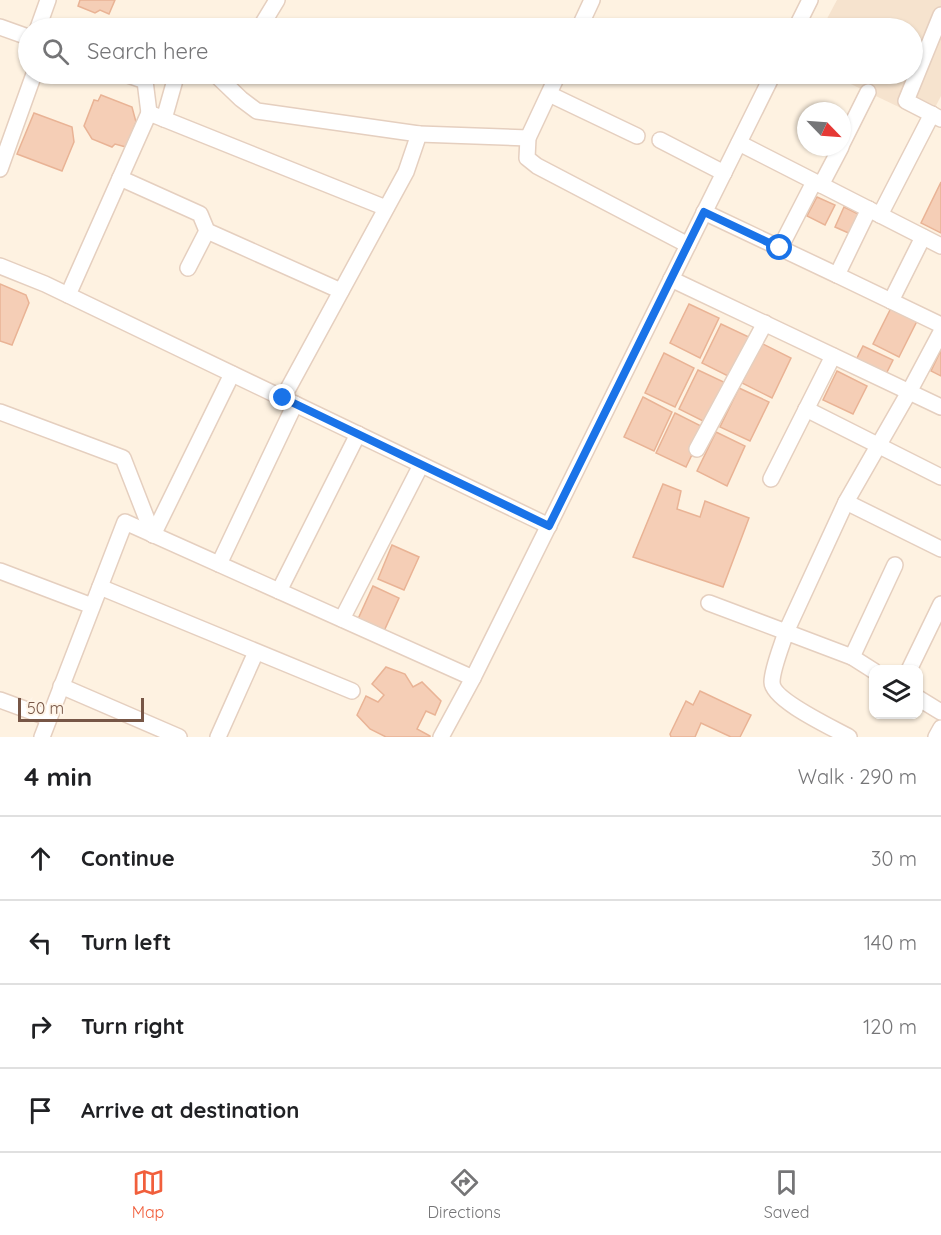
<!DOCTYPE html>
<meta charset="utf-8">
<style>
body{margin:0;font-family:Quicksand,sans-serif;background:#f2f2f2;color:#202124}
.controls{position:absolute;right:18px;bottom:18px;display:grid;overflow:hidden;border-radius:12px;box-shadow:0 2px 4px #0004}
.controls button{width:54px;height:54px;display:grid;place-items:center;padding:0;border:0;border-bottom:2px solid #e0e0e0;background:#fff;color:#202124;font:30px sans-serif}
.compass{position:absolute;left:797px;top:102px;width:54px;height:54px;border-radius:50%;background:#fff;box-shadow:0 2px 4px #0004;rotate:115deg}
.scale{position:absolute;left:18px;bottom:15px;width:126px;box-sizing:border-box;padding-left:6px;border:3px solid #775646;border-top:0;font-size:16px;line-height:21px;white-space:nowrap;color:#775646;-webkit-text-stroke:4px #fff5e8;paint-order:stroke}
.stop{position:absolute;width:18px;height:18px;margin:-14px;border:4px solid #1a73e8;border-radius:50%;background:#fff}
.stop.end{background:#1a73e8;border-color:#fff;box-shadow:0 2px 6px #0008}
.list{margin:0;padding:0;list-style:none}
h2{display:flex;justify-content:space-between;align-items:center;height:78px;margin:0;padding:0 24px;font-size:26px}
h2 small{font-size:20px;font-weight:400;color:#757577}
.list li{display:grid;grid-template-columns:39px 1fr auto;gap:18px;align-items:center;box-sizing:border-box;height:84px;padding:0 24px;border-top:2px solid #e0e0e0}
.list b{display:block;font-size:22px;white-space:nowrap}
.list em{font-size:20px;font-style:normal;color:#757577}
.icon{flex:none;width:33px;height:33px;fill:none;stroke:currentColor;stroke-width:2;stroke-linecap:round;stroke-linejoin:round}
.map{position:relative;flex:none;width:941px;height:737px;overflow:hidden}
.search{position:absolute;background:#fff;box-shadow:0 2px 4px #0004;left:18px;right:18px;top:18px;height:66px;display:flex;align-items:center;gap:15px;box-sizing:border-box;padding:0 21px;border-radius:33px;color:#757577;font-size:22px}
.sheet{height:414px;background:#fff}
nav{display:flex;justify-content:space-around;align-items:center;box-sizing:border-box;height:84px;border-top:2px solid #e0e0e0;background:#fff;font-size:16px;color:#757577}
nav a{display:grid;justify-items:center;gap:3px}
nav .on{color:#f15f3c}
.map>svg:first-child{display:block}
.residential{fill:#f6e3ce}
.building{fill:#f5ceb6;stroke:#e9b395;stroke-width:1.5}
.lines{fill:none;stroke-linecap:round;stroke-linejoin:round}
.street-casing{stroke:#e5cfbf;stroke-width:18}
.street{stroke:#fff;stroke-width:15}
.route{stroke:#1a73e8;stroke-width:8}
</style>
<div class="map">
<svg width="941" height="737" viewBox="0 0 941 737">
<rect width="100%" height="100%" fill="#fef2e1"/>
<path class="residential" d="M 837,0 L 941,0 L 941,96 L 928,121 L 830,74 L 912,74 L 912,28 L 822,28 Z"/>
<g class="building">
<path d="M 80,0 L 115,0 L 109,14 L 100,10 L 95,13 L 78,6 Z"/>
<path d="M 101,95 L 132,107 L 136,122 L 126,147 L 115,144 L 112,147 L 92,139 L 84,126 L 94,100 L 98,101 Z"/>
<path d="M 34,113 L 72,127 L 74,142 L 62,171 L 17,154 Z"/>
<path d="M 941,182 L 941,233 L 921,223 Z"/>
<path d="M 817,197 L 835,205 L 825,225 L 807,216 Z"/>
<path d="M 844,207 L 862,216 L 853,235 L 835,227 Z"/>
<path d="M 0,284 L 26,295 L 29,303 L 12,345 L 0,341 Z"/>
<path d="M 689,304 L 719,318 L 700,358 L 670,343 Z"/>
<path d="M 891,308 L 917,321 L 899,357 L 873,344 Z"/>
<path d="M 721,324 L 751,338 L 732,378 L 702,363 Z"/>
<path d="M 761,343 L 791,358 L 772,398 L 742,383 Z"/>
<path d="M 863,346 L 893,360 L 884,378 L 854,364 Z"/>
<path d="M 941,350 L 941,376 L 931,371 Z"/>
<path d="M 664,353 L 694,368 L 675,407 L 645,393 Z"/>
<path d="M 698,370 L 728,384 L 709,424 L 679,409 Z"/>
<path d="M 837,371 L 867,386 L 853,414 L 823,400 Z"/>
<path d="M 739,388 L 769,402 L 750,441 L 720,427 Z"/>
<path d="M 643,397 L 672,412 L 654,451 L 624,437 Z"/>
<path d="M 675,413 L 705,428 L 686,467 L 656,453 Z"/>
<path d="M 716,432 L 745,446 L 727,486 L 697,471 Z"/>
<path d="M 663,484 L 681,491 L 677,509 L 700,517 L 705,501 L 749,518 L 723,587 L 633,557 Z"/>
<path d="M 392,545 L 419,557 L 404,590 L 378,579 Z"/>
<path d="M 373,586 L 399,598 L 384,631 L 358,619 Z"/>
<path d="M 386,667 L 405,674 L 413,687 L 422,682 L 441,701 L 435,715 L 426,711 L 417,729 L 430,736 L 430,737 L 386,737 L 370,729 L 357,715 L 366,696 L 378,702 L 384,695 L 372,684 Z"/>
<path d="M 700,691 L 751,715 L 740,737 L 731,737 L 701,723 L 695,737 L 671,737 L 670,734 L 686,701 L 693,705 Z"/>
</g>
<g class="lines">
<g class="street-casing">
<g id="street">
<path d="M 941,15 L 906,101 L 941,119"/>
<path d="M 0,27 L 28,37"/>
<path d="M 38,28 L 48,0"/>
<path d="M 260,28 L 277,0"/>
<path d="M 579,28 L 592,0"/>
<path d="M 796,28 L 810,0"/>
<path d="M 125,74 L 145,81 L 149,113"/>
<path d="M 215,74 L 241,99 L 257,111 L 419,134"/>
<path d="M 558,74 L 528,138 L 527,158 L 537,166 L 688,245"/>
<path d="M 672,74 L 673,74"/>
<path d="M 549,94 L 637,136"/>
<path d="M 164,119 L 175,80 L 179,74"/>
<path d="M 660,140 L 724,173"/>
<path d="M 739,143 L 941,246"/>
<path d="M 842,144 L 868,92"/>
<path d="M 0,169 L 34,74"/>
<path d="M 120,178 L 200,214 L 207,231 L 341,291"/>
<path d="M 821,185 L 841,147"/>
<path d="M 704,212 L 837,275 L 869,209"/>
<path d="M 880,215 L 932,114"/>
<path d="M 780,248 L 814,182"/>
<path d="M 0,266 L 45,284 L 549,526"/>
<path d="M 188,268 L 207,231"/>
<path d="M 837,275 L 941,325"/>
<path d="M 671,279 L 941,407"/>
<path d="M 68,295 L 149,113 L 386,208"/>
<path d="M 891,301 L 923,237"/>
<path d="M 941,332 L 909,392 L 846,502 L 941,549"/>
<path d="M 283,398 L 406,172 L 419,134 L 528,138"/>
<path d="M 806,409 L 941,477"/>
<path d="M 0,412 L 123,458 L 153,535"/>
<path d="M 697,449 L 765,323"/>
<path d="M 771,479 L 833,356"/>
<path d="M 153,535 L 232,374"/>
<path d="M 219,564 L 295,404"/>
<path d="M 0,571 L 92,606"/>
<path d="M 100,587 L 352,691"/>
<path d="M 279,591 L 358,434"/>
<path d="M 709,603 L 786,632 L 846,502"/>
<path d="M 342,619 L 421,465"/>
<path d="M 852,657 L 895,565"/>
<path d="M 909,670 L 941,604"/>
<path d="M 61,686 L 179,737"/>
<path d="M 918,698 L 941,712"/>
<path d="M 0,700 L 49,718"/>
<path d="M 42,737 L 125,522 L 473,678"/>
<path d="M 218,737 L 256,652"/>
<path d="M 441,737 L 473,678 L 773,74"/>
<path d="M 849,737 C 833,728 772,700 772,682 C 772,669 782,645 786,632 L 852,657 L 874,671"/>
<path d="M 936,737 L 941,728"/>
</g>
</g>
<use href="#street" class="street"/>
</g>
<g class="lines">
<path class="route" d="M 283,398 L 549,526 L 704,212 L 780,248"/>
</g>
</svg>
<div class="controls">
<button><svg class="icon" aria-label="layers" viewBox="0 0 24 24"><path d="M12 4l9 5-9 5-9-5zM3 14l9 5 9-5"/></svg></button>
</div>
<svg class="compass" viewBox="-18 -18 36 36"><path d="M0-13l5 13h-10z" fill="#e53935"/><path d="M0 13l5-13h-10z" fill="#757577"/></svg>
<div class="scale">50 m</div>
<div class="stop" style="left:780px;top:248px"></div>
<div class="stop end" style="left:283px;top:398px"></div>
<div class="search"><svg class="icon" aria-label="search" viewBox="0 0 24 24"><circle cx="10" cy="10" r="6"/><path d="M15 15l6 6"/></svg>Search here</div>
</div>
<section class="sheet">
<h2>4 min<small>Walk · 290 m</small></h2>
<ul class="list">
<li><svg class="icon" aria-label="ahead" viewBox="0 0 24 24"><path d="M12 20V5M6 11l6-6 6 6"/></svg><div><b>Continue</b></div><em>30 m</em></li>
<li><svg class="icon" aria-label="left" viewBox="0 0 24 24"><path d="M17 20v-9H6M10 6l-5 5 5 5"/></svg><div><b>Turn left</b></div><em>140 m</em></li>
<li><svg class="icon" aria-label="right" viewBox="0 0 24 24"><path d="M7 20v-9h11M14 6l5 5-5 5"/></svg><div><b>Turn right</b></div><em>120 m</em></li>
<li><svg class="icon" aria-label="arrive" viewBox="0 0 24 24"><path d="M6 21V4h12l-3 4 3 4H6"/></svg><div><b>Arrive at destination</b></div></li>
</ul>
</section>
<nav>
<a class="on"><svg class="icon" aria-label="map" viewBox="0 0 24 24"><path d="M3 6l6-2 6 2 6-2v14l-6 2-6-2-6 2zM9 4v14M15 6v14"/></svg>Map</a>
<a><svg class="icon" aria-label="directions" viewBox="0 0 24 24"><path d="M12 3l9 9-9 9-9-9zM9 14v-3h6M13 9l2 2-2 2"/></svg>Directions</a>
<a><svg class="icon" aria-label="saved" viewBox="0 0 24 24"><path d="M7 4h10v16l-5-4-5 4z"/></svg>Saved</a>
</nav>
